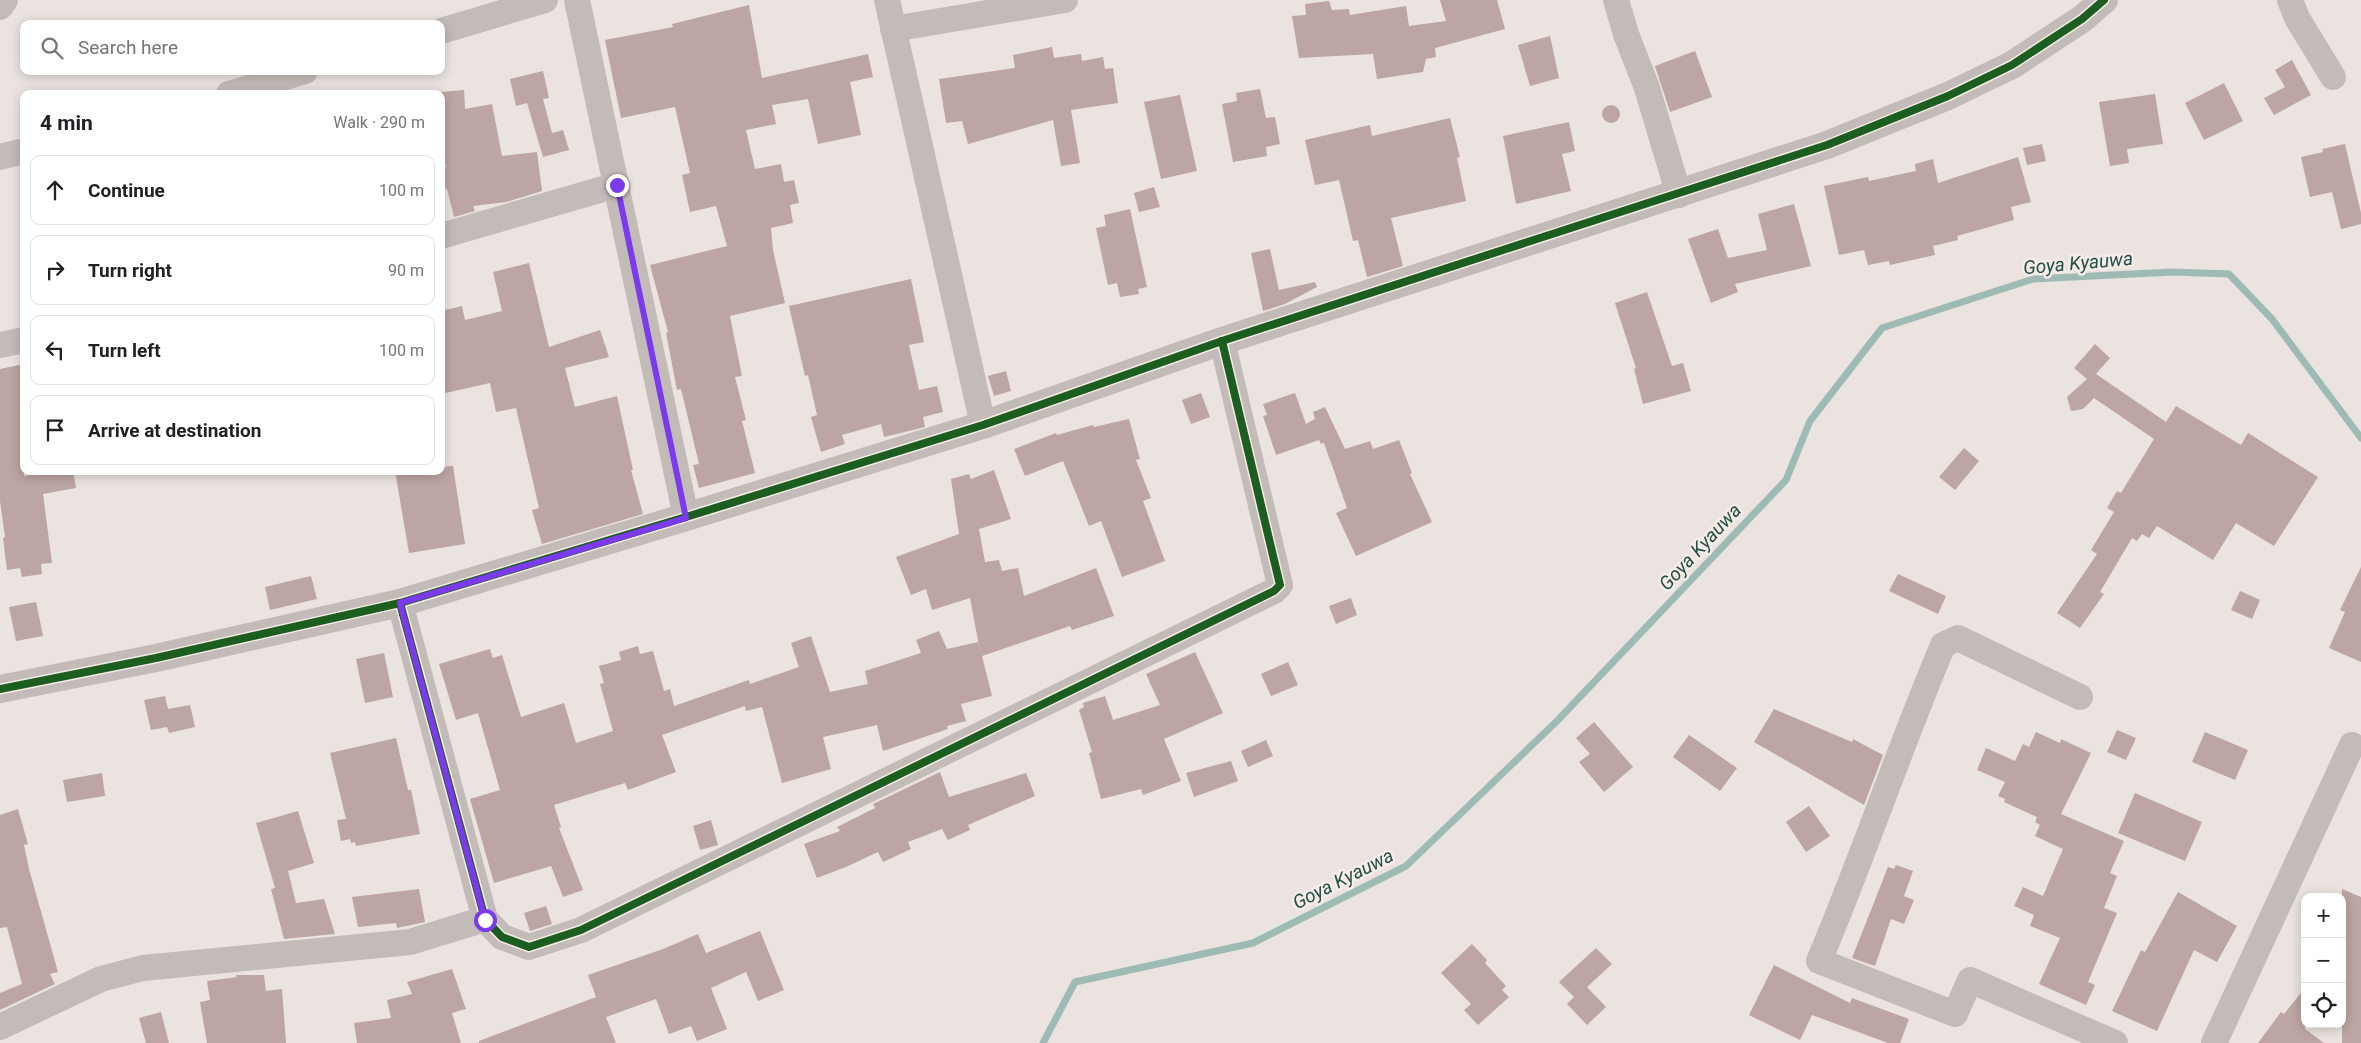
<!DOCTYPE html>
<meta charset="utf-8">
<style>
body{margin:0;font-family:Roboto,sans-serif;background:#f2f2f2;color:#202124}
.controls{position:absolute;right:15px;bottom:15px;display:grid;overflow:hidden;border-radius:10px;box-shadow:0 2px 12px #0003}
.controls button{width:45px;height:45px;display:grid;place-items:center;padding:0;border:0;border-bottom:1px solid #e0e0e0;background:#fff;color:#202124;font:25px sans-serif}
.stop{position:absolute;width:15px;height:15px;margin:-11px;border:4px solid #7c3aed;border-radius:50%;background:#fff}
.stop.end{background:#7c3aed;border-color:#fff;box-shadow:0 1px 5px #0008}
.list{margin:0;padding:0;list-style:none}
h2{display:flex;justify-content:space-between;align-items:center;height:65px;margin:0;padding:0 20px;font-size:21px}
h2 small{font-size:16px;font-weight:400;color:#757577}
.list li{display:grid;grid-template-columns:32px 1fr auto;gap:15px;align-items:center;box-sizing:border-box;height:70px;margin:0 10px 10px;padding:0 10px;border:1px solid #e0e0e0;border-radius:10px}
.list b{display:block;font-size:19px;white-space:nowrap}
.list em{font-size:16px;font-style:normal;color:#757577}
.icon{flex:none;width:28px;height:28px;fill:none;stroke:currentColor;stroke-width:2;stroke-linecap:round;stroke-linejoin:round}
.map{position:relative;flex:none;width:2361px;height:1043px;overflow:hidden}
.search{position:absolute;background:#fff;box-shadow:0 2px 12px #0003;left:20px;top:20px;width:425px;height:55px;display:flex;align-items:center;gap:12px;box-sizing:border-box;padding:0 18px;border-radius:10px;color:#757577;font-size:19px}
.panel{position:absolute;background:#fff;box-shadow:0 2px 12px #0003;left:20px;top:90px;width:425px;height:385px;border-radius:10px}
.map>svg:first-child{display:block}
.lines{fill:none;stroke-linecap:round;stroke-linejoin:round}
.stream{stroke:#9ebab5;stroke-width:7}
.building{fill:#bca5a3}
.minor{stroke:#c3bbb8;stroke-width:26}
.tertiary{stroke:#c3bbb8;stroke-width:28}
.cycleway-casing{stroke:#f7ece7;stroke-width:11}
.cycleway{stroke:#1b5e20;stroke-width:8}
.route{stroke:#7c3aed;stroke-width:6}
.labels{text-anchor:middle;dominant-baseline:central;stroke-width:5;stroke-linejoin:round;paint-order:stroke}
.water-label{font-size:19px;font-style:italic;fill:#22504a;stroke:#f7ece7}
</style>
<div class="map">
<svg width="2361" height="1043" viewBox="0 0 2361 1043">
<rect width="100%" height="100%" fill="#eae3e0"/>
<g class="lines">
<path class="stream" d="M 1043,1043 L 1075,982 L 1253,943 L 1406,866 L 1557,721 L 1786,480 L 1810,421 L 1882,328 L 2033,279 L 2173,272 L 2229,274 L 2272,319 L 2361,438"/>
</g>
<g class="building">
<path d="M 1440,0 L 1497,0 L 1505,29 L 1435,48 L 1436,57 L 1426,59 L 1423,72 L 1377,79 L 1373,54 L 1299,58 L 1292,16 L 1306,15 L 1305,4 L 1329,1 L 1332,10 L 1349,9 L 1350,15 L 1406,6 L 1409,26 L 1446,21 Z"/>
<path d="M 749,5 L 762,78 L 868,54 L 873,77 L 850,82 L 861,135 L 818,144 L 808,99 L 772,105 L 776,124 L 746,130 L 755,169 L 781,164 L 784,182 L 794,180 L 799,203 L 790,205 L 793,223 L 771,228 L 773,250 L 785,303 L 730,316 L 742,376 L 735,377 L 746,420 L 742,421 L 755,473 L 699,488 L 693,465 L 699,464 L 681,389 L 677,390 L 666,333 L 668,332 L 650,265 L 727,246 L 716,206 L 690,212 L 682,175 L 690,173 L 675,107 L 621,118 L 605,40 L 673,27 L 672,24 Z"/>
<path d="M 1550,36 L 1559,78 L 1530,86 L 1518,45 Z"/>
<path d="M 1052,47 L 1054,58 L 1081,54 L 1082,61 L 1103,57 L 1105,69 L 1113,68 L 1118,103 L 1071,110 L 1080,163 L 1061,166 L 1053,120 L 968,144 L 962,121 L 946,123 L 939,79 L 1015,68 L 1013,55 Z"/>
<path d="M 1695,51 L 1712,97 L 1670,112 L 1655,66 Z"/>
<path d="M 2292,60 L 2311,95 L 2274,115 L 2264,98 L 2285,87 L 2275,70 Z"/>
<path d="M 543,71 L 549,98 L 543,99 L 552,133 L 563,130 L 569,150 L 543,157 L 527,103 L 516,106 L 510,79 Z"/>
<path d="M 2224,83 L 2243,121 L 2204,140 L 2185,103 Z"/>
<path d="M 1260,89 L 1266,118 L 1275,117 L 1280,144 L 1266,147 L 1267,156 L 1233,162 L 1222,104 L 1237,101 L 1236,93 Z"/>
<path d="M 464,90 L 465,109 L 492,104 L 502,156 L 537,152 L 542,191 L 506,202 L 473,206 L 475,211 L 454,217 L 447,189 L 442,188 L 446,164 L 441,165 L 441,92 Z"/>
<path d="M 2155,94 L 2163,144 L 2127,149 L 2129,163 L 2110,166 L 2099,102 Z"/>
<path d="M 1180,95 L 1197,171 L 1161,179 L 1144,102 Z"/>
<circle cx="1611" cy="114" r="9"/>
<path d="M 1450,118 L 1460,157 L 1457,158 L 1466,201 L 1391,218 L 1403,266 L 1367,277 L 1358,240 L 1353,241 L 1339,180 L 1315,185 L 1305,140 L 1370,125 L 1372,136 Z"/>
<path d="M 1569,122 L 1575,151 L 1562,154 L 1571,191 L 1516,204 L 1503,136 Z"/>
<path d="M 2042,144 L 2046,161 L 2027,165 L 2023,148 Z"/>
<path d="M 2345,144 L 2361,213 L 2361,224 L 2341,229 L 2332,192 L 2310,197 L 2301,157 L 2323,152 L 2322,149 Z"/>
<path d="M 2018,157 L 2031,202 L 2011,207 L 2014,220 L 1957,236 L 1958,240 L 1933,246 L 1935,255 L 1890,265 L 1889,261 L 1868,265 L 1864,250 L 1839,255 L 1824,186 L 1868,177 L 1869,181 L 1916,171 L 1915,164 L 1933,159 L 1938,183 Z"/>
<path d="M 1154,187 L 1160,207 L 1139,212 L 1134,193 Z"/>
<path d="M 1794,204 L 1811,266 L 1735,284 L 1738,292 L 1711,303 L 1688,239 L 1718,229 L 1728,258 L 1767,250 L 1758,214 Z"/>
<path d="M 1130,209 L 1147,287 L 1138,289 L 1139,294 L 1120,297 L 1117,283 L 1108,285 L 1096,228 L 1106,226 L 1104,215 Z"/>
<path d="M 1270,249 L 1279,290 L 1315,282 L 1317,287 L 1285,304 L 1263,311 L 1251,253 Z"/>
<path d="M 529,263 L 549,347 L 600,330 L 609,357 L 565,368 L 575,407 L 617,396 L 633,470 L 631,470 L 643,514 L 542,544 L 532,510 L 539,508 L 516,408 L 496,412 L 490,383 L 441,394 L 441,311 L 462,306 L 465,320 L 502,311 L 493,272 Z"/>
<path d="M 911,279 L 924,342 L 909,345 L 919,390 L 937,386 L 943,412 L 923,417 L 925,427 L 913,430 L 884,437 L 881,424 L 842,435 L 845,444 L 821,452 L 811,417 L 817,415 L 808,375 L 805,376 L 789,306 Z"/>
<path d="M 1647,292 L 1672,366 L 1683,363 L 1691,391 L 1643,404 L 1634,369 L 1636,368 L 1615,303 Z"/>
<path d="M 2095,344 L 2110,358 L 2096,374 L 2166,422 L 2176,406 L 2241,445 L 2248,433 L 2318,477 L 2274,546 L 2236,523 L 2213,560 L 2157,526 L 2149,538 L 2142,534 L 2137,541 L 2132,538 L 2100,592 L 2104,594 L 2080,628 L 2057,613 L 2097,554 L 2091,550 L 2114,512 L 2107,508 L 2117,491 L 2121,493 L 2154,439 L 2094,398 L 2083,409 L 2071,411 L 2067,397 L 2087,379 L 2074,368 Z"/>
<path d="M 24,364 L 24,476 L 49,471 L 73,471 L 76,488 L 43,494 L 52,563 L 41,564 L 42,574 L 22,577 L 20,568 L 7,570 L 3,538 L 5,537 L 0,501 L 0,369 Z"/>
<path d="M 1006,371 L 1011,391 L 994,396 L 988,376 Z"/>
<path d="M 1201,393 L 1210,417 L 1191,424 L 1182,400 Z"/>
<path d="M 1295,393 L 1306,424 L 1315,419 L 1313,412 L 1325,407 L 1345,449 L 1370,441 L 1373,449 L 1399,440 L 1412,473 L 1410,474 L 1432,522 L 1356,556 L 1336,513 L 1347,508 L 1324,443 L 1321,444 L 1319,440 L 1276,455 L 1263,416 L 1267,415 L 1263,404 Z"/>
<path d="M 1129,419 L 1140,459 L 1136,460 L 1151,498 L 1143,501 L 1165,561 L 1122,577 L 1101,521 L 1089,526 L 1063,461 L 1025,476 L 1014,449 L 1056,433 L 1057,435 L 1093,425 L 1094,427 Z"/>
<path d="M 1964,448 L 1979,461 L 1955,490 L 1939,477 Z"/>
<path d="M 453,466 L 465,544 L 409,553 L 395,471 L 441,471 L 441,467 Z"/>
<path d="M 994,470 L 1011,519 L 979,529 L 985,562 L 999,560 L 1002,571 L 1018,568 L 1024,596 L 1096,568 L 1114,616 L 1072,630 L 1070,626 L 982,656 L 992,696 L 961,704 L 966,721 L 947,726 L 948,729 L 883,751 L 877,725 L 823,737 L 831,769 L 782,783 L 762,707 L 746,711 L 745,706 L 662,735 L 676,772 L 628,790 L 625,783 L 554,805 L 561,827 L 559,828 L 583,890 L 563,897 L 551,866 L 494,883 L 470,799 L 500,790 L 478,713 L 456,720 L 439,664 L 490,649 L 493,658 L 502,655 L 521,717 L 564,703 L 576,743 L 613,731 L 600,684 L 604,683 L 599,666 L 621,660 L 619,652 L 638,646 L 640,654 L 653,651 L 664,691 L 670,689 L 674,706 L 749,680 L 750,684 L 799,667 L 791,643 L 811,636 L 830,692 L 868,684 L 865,671 L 921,653 L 916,640 L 939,631 L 947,649 L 978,642 L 980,651 L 970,598 L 932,610 L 926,589 L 911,595 L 896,557 L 959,534 L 951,479 L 969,474 L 971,479 Z"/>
<path d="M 2361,567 L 2361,662 L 2329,648 L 2345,612 L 2340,610 Z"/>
<path d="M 1898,574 L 1946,596 L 1938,614 L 1889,591 Z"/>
<path d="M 311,576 L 317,599 L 270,610 L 265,587 Z"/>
<path d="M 2240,591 L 2260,600 L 2252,619 L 2231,610 Z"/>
<path d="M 1351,598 L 1357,615 L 1336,624 L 1329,606 Z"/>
<path d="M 36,602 L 43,636 L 16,641 L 9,607 Z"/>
<path d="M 1195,652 L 1223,713 L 1164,739 L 1181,781 L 1143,795 L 1141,789 L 1101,799 L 1089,753 L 1092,752 L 1079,710 L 1084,707 L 1083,703 L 1105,696 L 1113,720 L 1160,705 L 1146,674 Z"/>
<path d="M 384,653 L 393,697 L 365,703 L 356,659 Z"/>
<path d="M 1288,662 L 1298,685 L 1271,696 L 1261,674 Z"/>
<path d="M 165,696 L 168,709 L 190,705 L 195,727 L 169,733 L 167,727 L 151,730 L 144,700 Z"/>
<path d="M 1774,709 L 1852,742 L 1853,739 L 1883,755 L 1864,805 L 1754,742 Z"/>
<path d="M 1594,722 L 1633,767 L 1604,792 L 1579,762 L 1590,754 L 1576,738 Z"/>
<path d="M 2117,730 L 2136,738 L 2126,760 L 2107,752 Z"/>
<path d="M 2036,732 L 2060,743 L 2061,739 L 2091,753 L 2061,814 L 2124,841 L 2110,873 L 2117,876 L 2104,908 L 2117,913 L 2088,982 L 2095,985 L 2086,1005 L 2039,984 L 2060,938 L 2030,926 L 2034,915 L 2014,906 L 2023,887 L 2043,896 L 2063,849 L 2035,836 L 2040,825 L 2035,822 L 2037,817 L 2004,802 L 2005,799 L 1998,796 L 2005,782 L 1977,770 L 1986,748 L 2015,761 L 2023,744 L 2029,747 Z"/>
<path d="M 2205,732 L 2248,750 L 2235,780 L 2192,762 Z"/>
<path d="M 1689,735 L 1737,768 L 1720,791 L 1673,757 Z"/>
<path d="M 396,738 L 408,790 L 411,790 L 420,834 L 356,846 L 355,842 L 351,843 L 350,839 L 341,841 L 337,820 L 346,819 L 330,753 Z"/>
<path d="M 1266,740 L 1273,756 L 1248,767 L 1241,751 Z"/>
<path d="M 1231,761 L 1238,781 L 1194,797 L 1186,773 Z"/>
<path d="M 940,772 L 949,797 L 1026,773 L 1035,796 L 968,825 L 970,830 L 948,840 L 942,829 L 908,842 L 911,849 L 883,862 L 878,852 L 846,867 L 817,878 L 804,844 L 840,831 L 837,827 L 875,808 L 873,804 Z"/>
<path d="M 102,773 L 105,796 L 67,802 L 63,780 Z"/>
<path d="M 2135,793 L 2202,822 L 2185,861 L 2118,833 Z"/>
<path d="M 1809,806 L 1830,836 L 1806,852 L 1786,822 Z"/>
<path d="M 18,809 L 28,844 L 24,845 L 29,869 L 58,972 L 50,974 L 55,984 L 0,1010 L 0,993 L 22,984 L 7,927 L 0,928 L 0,815 Z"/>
<path d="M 298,811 L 314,863 L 288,871 L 296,903 L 324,899 L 335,934 L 284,939 L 271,889 L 275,888 L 256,823 Z"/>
<path d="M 711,820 L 718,845 L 700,850 L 693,826 Z"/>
<path d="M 1896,865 L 1913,871 L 1904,896 L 1914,900 L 1904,924 L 1891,919 L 1875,966 L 1852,958 L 1888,867 L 1894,869 Z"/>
<path d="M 419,889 L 425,922 L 397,928 L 396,923 L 358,927 L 352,897 Z"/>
<path d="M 2342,889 L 2361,897 L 2361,1043 L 2342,1043 Z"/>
<path d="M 2178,892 L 2237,926 L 2217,962 L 2194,950 L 2157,1031 L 2112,1011 L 2141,950 L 2145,952 Z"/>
<path d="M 546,906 L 552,924 L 530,931 L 524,913 Z"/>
<path d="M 760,931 L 784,990 L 758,1001 L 746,972 L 711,988 L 727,1029 L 697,1041 L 691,1026 L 669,1034 L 656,999 L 606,1017 L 616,1043 L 479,1043 L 479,1041 L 596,997 L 588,975 L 663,949 L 698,934 L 706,953 Z"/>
<path d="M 1472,944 L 1487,960 L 1485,963 L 1506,986 L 1502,990 L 1509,997 L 1478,1025 L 1464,1010 L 1471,1004 L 1441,973 Z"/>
<path d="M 1596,948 L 1612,964 L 1587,987 L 1606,1007 L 1587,1025 L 1567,1004 L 1574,997 L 1559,982 Z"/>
<path d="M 1774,965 L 1850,1003 L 1852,998 L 1909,1019 L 1900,1043 L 1888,1043 L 1812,1015 L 1800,1040 L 1749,1015 Z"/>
<path d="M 452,969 L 466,1009 L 452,1013 L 461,1043 L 357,1043 L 354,1023 L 391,1018 L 387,1000 L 412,994 L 407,982 Z"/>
<path d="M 236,975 L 264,975 L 266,991 L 282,989 L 286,1043 L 207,1043 L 200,1002 L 210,1000 L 207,981 L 237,977 Z"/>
<path d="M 2305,988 L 2305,1029 L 2324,1043 L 2258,1043 L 2281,1012 L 2284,1014 Z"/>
<path d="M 161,1012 L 169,1043 L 146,1043 L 139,1018 Z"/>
</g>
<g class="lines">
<g class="minor">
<path d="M 577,0 L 686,517"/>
<path d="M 887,0 L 983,425"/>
<path d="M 1616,0 L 1626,34 L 1647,88 L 1679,195"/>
<path d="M 2290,0 L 2297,18 L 2333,77"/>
<path d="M 0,7 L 5,0"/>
<path d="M 893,29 L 1065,0"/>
<path d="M 441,31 L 545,0"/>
<path d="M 229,94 L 305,71"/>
<path d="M 0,157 L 24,151"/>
<path d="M 441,236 L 617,185"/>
<path d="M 0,345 L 24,340"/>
<path d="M 400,603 L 485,919 L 502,937 L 529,947 L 581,930 L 1274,591 L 1280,585 L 1222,341"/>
<path d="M 2080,697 L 1958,638 L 1943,645 C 1899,749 1863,857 1819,961 L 1955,1014 L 1970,980 L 2115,1043"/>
<path d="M 0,1027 L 101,979 L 143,968 L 410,942 L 485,919"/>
<path d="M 2214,1043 L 2352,745"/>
</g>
<path class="tertiary" d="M 0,689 L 156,658 L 400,603 L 686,517 L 983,425 L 1222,341 L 1827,145 L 1948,96 L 2012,65 L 2082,19 L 2104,0"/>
<g class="cycleway-casing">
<g id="cycleway">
<path d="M 400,603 L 485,919 L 502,937 L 529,947 L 581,930 L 1274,591 L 1280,585 L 1222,341"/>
<path d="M 0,689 L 156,658 L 400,603 L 686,517 L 983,425 L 1222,341 L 1827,145 L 1948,96 L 2012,65 L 2082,19 L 2104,0"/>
</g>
</g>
<use href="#cycleway" class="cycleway"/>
</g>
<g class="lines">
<path class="route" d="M 485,920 L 400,603 L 686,518 L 617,185"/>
</g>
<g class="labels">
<g class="water-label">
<text transform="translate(2078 263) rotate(-5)">Goya Kyauwa</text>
<text transform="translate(1700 547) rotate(-47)">Goya Kyauwa</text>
<text transform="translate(1343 879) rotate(-27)">Goya Kyauwa</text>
</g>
</g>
</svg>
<div class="controls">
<button>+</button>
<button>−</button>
<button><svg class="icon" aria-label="locate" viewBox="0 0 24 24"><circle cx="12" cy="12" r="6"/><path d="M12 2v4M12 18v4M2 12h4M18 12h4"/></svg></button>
</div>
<div class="stop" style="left:485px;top:920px"></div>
<div class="stop end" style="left:617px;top:185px"></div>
<div class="search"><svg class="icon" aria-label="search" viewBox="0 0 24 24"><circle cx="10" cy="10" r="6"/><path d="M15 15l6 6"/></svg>Search here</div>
<section class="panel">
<h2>4 min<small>Walk · 290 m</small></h2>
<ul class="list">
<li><svg class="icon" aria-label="ahead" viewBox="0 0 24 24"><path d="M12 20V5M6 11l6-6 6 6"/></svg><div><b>Continue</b></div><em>100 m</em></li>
<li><svg class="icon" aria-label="right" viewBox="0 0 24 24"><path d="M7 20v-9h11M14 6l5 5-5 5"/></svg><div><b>Turn right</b></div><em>90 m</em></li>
<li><svg class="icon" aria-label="left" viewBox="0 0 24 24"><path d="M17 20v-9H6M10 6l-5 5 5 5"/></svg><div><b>Turn left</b></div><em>100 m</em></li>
<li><svg class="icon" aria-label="arrive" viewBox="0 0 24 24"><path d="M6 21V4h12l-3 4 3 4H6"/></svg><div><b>Arrive at destination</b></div></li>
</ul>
</section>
</div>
